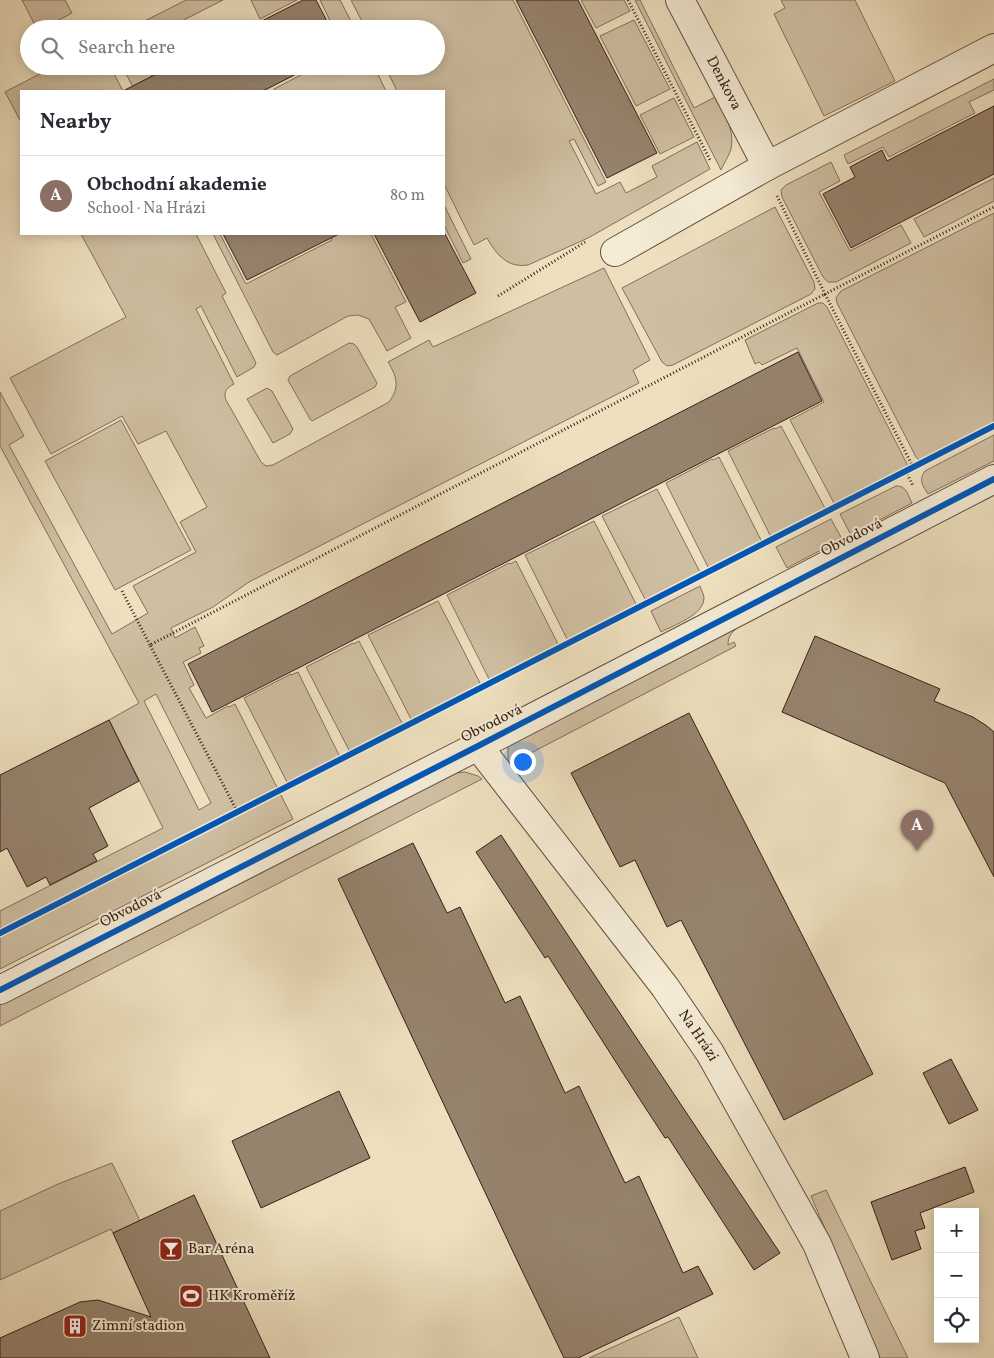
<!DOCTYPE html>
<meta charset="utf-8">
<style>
body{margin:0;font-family:Vollkorn,serif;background:#f7f7f7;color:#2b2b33}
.controls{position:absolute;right:15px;bottom:15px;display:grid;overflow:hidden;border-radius:0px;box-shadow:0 2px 12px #0003}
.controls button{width:45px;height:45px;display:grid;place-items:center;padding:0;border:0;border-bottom:1px solid #e1e1e2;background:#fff;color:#2b2b33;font:25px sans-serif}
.you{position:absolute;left:522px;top:761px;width:18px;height:18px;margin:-12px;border:4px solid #fff;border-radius:50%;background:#1a73e8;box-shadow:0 0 0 8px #1a73e833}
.badge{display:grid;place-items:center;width:32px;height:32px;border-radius:50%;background:#b45309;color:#fff;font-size:16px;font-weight:700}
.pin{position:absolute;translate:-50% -41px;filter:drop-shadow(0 1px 2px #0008)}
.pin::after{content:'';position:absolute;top:26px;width:18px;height:15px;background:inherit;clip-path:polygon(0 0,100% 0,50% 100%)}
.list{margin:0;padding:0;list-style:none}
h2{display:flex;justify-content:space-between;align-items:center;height:65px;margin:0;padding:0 20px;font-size:21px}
h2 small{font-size:16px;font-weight:400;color:#7c7c81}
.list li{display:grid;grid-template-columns:32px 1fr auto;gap:15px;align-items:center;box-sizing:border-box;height:80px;padding:0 20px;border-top:1px solid #e1e1e2}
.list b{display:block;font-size:19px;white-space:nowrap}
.list p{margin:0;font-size:16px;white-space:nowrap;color:#7c7c81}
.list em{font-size:16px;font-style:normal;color:#7c7c81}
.icon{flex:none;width:28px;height:28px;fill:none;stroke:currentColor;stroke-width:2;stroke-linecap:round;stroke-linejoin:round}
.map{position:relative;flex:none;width:994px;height:1358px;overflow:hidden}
.search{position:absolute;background:#fff;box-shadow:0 2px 12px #0003;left:20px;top:20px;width:425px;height:55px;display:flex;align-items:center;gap:12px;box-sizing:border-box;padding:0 18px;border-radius:28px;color:#7c7c81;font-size:19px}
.panel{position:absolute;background:#fff;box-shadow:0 2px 12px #0003;left:20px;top:90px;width:425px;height:145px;border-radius:0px}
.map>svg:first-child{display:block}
.green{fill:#cfbfa2;stroke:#826f5c;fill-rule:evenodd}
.building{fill:#96836e;stroke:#361f16}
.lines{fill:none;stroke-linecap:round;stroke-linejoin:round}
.minor-casing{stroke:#644f40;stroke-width:30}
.path{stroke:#361f16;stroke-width:3;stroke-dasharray:1 2.5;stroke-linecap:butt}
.minor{stroke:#f4ebd5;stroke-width:28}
.cycleway-casing{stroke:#f4ebd5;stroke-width:9}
.cycleway{stroke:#0057b8;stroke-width:6}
.labels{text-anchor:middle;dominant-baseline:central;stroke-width:4;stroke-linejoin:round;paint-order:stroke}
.street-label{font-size:15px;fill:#361f16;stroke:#f4ebd5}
.poi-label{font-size:15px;fill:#361f16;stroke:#f4ebd5;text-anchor:start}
</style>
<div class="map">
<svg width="994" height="1358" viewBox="0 0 994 1358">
<rect width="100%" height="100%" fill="#eee0bf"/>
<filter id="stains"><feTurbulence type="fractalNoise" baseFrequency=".004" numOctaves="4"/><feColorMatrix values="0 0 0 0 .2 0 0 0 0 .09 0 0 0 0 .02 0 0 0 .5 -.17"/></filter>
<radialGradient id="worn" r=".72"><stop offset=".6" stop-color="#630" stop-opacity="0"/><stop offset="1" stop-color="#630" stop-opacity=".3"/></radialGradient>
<g class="green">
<path d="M 22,0 L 65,0 L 72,13 L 42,29 L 37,29 Z"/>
<path d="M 186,0 L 223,0 L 166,29 L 129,29 Z"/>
<path d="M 251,0 L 297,0 L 260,19 Z"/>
<path d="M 320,0 L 340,0 L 355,29 L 334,29 Z"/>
<path d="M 351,0 L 513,0 L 606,182 L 598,186 L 574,139 L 569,141 L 596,194 L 620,182 L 626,193 L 657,177 L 652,166 L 697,142 L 710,169 L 588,238 L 528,265 C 507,268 497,255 487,238 L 474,245 L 444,184 L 444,91 L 397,91 L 385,66 L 436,66 L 436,29 L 366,29 Z"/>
<path d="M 581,0 L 624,0 L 630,11 L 596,28 Z"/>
<path d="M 635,0 L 640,0 L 694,108 L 715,97 C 724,114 735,129 731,149 C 729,156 724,163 721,170 Z"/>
<path d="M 781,0 L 855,0 L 895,81 L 824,116 L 774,14 L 785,8 Z"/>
<path d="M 634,20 L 670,89 L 636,106 L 600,36 Z"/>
<path d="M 55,66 L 110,66 L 123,91 L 21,91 L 21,122 L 5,92 Z"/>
<path d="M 122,66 L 166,66 L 151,74 L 159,91 L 135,91 Z"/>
<path d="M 318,66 L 374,66 L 386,91 L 275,91 L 274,89 Z"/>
<path d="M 994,79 L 994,90 L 969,102 L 975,113 L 889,157 L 883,147 L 848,164 L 844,155 Z"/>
<path d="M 674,98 L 694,137 L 660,154 L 640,115 Z"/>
<path d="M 831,162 L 840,181 L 819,192 L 850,251 L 901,225 L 911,243 L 836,282 L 828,282 L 823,277 L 782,197 L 781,190 L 786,185 Z"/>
<path d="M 994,178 L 994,201 L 924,237 L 914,219 Z"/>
<path d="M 444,205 L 471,259 L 463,263 L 444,225 Z"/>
<path d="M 775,207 L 814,282 L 815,289 L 811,294 L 673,365 L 667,366 L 662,362 L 622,288 Z"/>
<path d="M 994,213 L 994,424 L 922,461 L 919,460 L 916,457 L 837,303 L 836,298 L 841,291 Z"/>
<path d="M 81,234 L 196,234 L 226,293 L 222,296 L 256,363 L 254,367 L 237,377 L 201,306 L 196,309 L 234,384 C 227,388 223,391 226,400 L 261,462 L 266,466 L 273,465 L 389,402 C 400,387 397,377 388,362 L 429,340 L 433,347 L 604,268 L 650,360 L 633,370 L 639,383 L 249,582 L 213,607 L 171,628 L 175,638 L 195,627 L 204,646 L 199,648 L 201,653 L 183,662 L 194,685 L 189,688 L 206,718 L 228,706 L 229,707 L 235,704 L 293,819 L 0,969 L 0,911 L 163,828 L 109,720 L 139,703 L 0,446 L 0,392 L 24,436 L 9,445 L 112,634 L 148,613 L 133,586 L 196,552 L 180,522 L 207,507 L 166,431 L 138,444 L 122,416 L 51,454 L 10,378 L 126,317 ZM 156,694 L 211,803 L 199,810 L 144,701 Z"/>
<path d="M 213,234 L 220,234 L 246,284 L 332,240 L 330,235 L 334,234 L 371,234 L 406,302 L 395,307 L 411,338 L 387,351 L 369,319 L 358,315 L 348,316 L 277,355 L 273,352 Z"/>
<path d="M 818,303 L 823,303 L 827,307 L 907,464 L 907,467 L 904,470 L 835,505 L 790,420 L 824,402 L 797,348 L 762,365 L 759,362 L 755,364 L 745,340 Z"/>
<path d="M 349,343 L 354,344 L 357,347 L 377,383 L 375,387 L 312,421 L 310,419 L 288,380 L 290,376 Z"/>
<path d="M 267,388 L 272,391 L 293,429 L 290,434 L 273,443 L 247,399 Z"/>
<path d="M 121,420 L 191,550 L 115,590 L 45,461 Z"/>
<path d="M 781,426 L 826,510 L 771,537 L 728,451 L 774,428 L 775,429 Z"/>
<path d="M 994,435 L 994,461 L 928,494 C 923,486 918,480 925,471 Z"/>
<path d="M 719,457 L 762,542 L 709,569 L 666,483 L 712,459 L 713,460 Z"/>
<path d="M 896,486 C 906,485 908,495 912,503 L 851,535 L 840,514 Z"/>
<path d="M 657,489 L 701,574 L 646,601 L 602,516 Z"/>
<path d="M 831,519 L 842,539 L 787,568 L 776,547 Z"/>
<path d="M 594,521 L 637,606 L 568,641 L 525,555 Z"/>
<path d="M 516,561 L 559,646 L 490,681 L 447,595 L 509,563 L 510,564 Z"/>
<path d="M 700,586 C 701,590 704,594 704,598 C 704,615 674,625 661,632 L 651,611 Z"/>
<path d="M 438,601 L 481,685 L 412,721 L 368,635 Z"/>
<path d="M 740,626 C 733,631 728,635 728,645 L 734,642 L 736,646 L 508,765 L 508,746 L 516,740 Z"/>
<path d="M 359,641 L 403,725 L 350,752 L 306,667 L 353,643 L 354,644 Z"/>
<path d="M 298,672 L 340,757 L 288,784 L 244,698 L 291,674 L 291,675 Z"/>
<path d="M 465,772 L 478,776 L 482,779 L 0,1026 L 0,1003 L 448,774 Z"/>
<path d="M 112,1163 L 140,1221 L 113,1233 L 111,1229 L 0,1280 L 0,1211 L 58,1184 Z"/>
<path d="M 826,1190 L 908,1358 L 880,1358 L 811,1196 Z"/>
<path d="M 679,1317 L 698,1358 L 589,1358 Z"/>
</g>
<g class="building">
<path d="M 303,0 L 316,0 L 331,29 L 246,29 Z"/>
<path d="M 516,0 L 578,0 L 657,153 L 607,178 Z"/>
<path d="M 172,66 L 312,66 L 263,91 L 123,91 Z"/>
<path d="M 994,106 L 994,174 L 851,248 L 823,194 L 855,177 L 850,167 L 882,150 L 887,161 Z"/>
<path d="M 223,234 L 339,234 L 247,280 Z"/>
<path d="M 374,234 L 445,234 L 476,293 L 420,322 Z"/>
<path d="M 798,352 L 822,401 L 212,712 L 188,664 Z"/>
<path d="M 815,636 L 940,689 L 934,701 L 973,717 L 987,726 L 994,732 L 994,877 L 945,783 L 782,712 Z"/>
<path d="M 689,713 L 873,1074 L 784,1120 L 681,920 L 667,927 L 635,860 L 620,867 L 571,773 Z"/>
<path d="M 109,720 L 139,781 L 89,808 L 108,846 L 93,854 L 97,861 L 50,885 L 46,877 L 27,887 L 7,848 L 0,852 L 0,775 Z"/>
<path d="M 501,835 L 780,1253 L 754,1270 L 668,1137 L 665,1138 L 637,1095 L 548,956 L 545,958 L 476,852 Z"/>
<path d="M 413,843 L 447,913 L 460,907 L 505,1003 L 520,996 L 565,1093 L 579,1086 L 625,1183 L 639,1176 L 683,1273 L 698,1266 L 713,1294 L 578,1358 L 564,1358 L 515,1256 L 338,879 Z"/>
<path d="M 951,1059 L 978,1110 L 949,1124 L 923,1073 Z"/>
<path d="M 339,1091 L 370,1158 L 261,1208 L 232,1141 Z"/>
<path d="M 965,1167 L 974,1192 L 920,1213 L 925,1228 L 915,1231 L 921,1249 L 892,1260 L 871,1202 Z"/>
<path d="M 194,1195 L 270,1358 L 0,1358 L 0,1338 L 80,1302 L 98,1300 L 151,1317 L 113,1233 Z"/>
</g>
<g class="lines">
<g class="minor-casing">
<g id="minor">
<path id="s1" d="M 680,0 L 767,166"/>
<path d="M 615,252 L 767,166 L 994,48"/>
<path id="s2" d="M 478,746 L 665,987 L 710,1053 L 817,1244 L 865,1358"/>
<path d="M 0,990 L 478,746 L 994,479"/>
</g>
</g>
<g class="path">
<path d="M 628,0 L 711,162"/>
<path d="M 777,196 L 825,294 L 994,207"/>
<path d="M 498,296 L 585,242"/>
<path d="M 906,471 L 913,486"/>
<path d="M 122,591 L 150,645"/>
<path d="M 237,811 L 150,645 L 825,294 L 913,467"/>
</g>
<use href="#minor" class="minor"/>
<g class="cycleway-casing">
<g id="cycleway">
<path d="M 0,933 L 994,426"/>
<path d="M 0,990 L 478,746 L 994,479"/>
</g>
</g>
<use href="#cycleway" class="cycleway"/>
</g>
<defs>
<g id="bar-square" transform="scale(1.25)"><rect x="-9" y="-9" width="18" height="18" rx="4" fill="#8f2418" stroke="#f4ebd5"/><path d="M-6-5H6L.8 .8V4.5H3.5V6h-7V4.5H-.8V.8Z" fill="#fff"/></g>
<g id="stadium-square" transform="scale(1.25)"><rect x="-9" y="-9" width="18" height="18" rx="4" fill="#8f2418" stroke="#f4ebd5"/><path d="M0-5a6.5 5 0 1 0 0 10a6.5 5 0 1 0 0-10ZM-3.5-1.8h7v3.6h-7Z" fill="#fff"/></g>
<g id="building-square" transform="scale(1.25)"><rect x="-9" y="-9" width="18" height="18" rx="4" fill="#8f2418" stroke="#f4ebd5"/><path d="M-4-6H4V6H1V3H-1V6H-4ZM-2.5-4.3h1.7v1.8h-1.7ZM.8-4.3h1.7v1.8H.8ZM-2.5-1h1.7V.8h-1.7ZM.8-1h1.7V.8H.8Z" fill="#fff"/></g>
</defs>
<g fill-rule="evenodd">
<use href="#bar-square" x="171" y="1249"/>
<use href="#stadium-square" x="191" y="1296"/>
<use href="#building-square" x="75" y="1326"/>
</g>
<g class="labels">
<g class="street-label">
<text stroke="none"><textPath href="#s1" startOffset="94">Denkova</textPath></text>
<text transform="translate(852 538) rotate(-27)">Obvodová</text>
<text transform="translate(492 724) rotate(-27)">Obvodová</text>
<text transform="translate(131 909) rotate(-27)">Obvodová</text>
<text stroke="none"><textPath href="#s2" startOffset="364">Na Hrázi</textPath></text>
</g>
<g class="poi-label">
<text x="188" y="1249">Bar Aréna</text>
<text x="208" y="1296">HK Kroměříž</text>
<text x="92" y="1326">Zimní stadion</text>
</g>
</g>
<rect width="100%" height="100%" filter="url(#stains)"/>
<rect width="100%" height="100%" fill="url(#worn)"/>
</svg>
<div class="controls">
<button>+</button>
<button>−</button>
<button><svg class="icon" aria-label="locate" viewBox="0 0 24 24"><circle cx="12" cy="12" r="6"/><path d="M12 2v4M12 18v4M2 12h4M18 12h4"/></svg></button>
</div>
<div class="you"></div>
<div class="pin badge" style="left:917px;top:851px;background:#8d6e63">A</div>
<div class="search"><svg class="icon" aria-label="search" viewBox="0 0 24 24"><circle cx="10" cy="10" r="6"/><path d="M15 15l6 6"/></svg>Search here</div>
<section class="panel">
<h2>Nearby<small></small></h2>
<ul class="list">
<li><span class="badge" style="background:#8d6e63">A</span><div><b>Obchodní akademie</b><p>School · Na Hrázi</p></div><em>80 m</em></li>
</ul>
</section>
</div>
